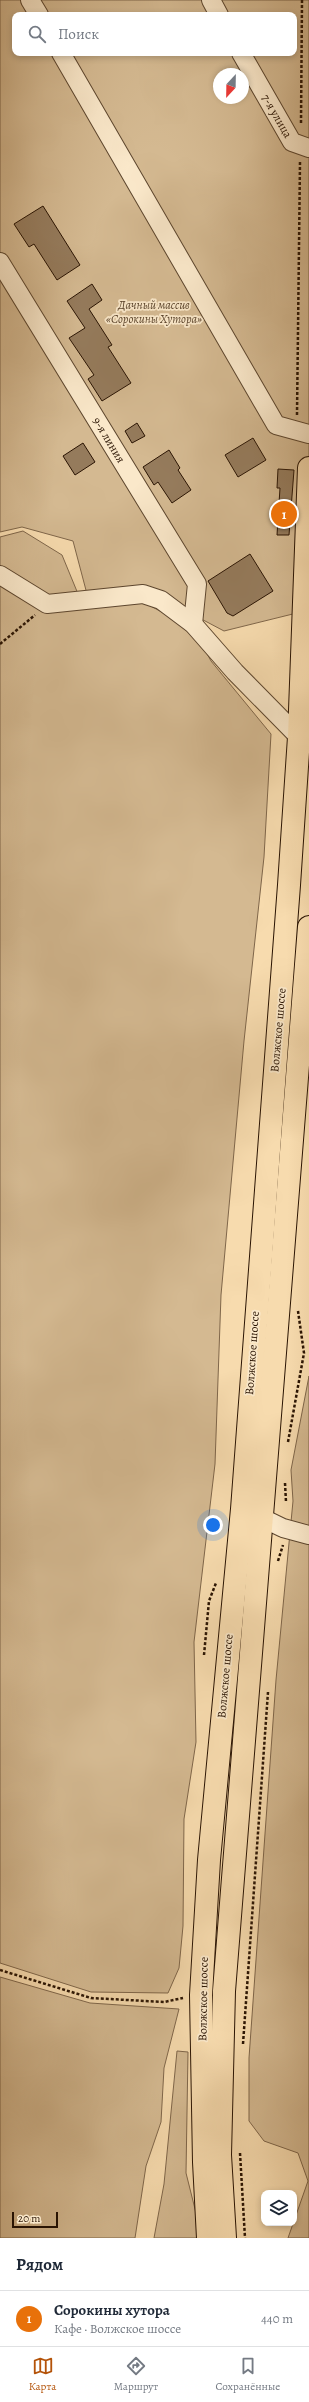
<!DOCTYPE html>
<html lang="ru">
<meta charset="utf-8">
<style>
body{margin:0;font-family:Alegreya,serif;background:#f6f6f7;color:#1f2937}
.controls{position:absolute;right:12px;bottom:12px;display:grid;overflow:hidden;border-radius:8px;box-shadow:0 2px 6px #0003}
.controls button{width:36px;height:36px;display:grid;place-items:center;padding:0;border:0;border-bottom:1px solid #e0e1e3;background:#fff;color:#1f2937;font:20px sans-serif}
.compass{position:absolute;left:213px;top:68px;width:36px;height:36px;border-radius:50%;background:#fff;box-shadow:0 2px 6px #0003;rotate:202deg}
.scale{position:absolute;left:12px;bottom:10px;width:46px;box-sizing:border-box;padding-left:4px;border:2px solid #2a1403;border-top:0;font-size:11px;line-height:14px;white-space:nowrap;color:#2a1403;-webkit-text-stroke:3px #fae8ca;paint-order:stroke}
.you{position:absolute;left:213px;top:1525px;width:14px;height:14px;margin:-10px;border:3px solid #fff;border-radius:50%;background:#1a73e8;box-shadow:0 0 0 6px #1a73e833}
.badge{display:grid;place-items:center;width:26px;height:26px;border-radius:50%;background:#b45309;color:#fff;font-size:13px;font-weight:700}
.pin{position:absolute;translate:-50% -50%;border:2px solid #fff;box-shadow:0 1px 4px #0006}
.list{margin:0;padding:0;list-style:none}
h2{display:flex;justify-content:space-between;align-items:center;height:52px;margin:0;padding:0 16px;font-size:17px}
h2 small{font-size:13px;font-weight:400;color:#747a83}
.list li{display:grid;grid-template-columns:26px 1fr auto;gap:12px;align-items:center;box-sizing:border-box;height:56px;padding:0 16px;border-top:1px solid #e0e1e3}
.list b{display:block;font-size:15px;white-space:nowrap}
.list p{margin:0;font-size:13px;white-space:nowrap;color:#747a83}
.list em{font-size:13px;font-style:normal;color:#747a83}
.icon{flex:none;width:22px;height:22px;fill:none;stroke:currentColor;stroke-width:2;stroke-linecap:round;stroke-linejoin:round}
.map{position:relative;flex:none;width:309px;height:2238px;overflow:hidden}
.search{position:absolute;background:#fff;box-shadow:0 2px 6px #0003;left:12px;right:12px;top:12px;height:44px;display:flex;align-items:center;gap:10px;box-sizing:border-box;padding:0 14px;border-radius:8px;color:#747a83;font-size:15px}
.sheet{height:108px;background:#fff}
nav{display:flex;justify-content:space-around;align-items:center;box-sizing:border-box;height:56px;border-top:1px solid #e0e1e3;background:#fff;font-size:11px;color:#747a83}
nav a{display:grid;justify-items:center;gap:2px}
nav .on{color:#b45309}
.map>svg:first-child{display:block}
.green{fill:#d4b991;stroke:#7f664a;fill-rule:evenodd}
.building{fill:#957b5c;stroke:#2a1403}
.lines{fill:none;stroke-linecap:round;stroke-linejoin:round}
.minor-casing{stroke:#5d462e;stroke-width:20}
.major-casing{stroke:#2a1403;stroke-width:24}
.path{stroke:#2a1403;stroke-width:2.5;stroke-dasharray:3 2;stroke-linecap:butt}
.minor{stroke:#fae8ca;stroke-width:18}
.major{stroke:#f7dbae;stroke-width:22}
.labels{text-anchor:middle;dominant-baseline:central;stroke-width:3.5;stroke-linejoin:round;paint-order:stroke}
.street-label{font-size:12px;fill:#2a1403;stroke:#fae8ca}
.park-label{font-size:12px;font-style:italic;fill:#5d462e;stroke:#fae8ca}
</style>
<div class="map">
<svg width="309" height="2238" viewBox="0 0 309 2238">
<rect width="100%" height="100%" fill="#f7dbae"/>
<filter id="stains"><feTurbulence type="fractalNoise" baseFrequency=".005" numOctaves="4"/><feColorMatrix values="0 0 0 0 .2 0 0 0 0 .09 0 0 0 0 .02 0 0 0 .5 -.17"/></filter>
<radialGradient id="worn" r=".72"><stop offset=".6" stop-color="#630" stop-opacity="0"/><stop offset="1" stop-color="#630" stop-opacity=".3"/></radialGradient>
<g class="green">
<path d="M 0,0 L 309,0 L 309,610 L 224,631 L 139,586 L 87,594 L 73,541 L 22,527 L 0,532 ZM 15,15 L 294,15 L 294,53 L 15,53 ZM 219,74 L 243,74 L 243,98 L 219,98 Z"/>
<path d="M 23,531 L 62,555 L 83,606 L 141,601 L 177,620 L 198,637 L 211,661 L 271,734 L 264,857 L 244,1041 L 221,1295 L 215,1464 L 194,1642 L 196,1742 L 184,1819 L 183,1926 L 179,1968 L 168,1993 L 91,1992 L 0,1963 L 0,537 Z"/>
<path d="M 309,1376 L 309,2238 L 288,2238 L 308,2181 L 298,2153 L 264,2141 L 249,2121 L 249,2058 L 276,1680 L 293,1501 L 291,1470 Z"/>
<path d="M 0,1977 L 90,2003 L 179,2009 L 164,2068 L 161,2122 L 146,2166 L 135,2238 L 0,2238 Z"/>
<path d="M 177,2051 L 188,2052 L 186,2173 L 200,2229 L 199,2238 L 154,2238 L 164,2184 Z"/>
</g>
<g class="building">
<path d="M 43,206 L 80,265 L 57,280 L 34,244 L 29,247 L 14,224 Z"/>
<path d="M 92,284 L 102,300 L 89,309 L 112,345 L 108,347 L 131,383 L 102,401 L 88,379 L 94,375 L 69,338 L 85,328 L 67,301 Z"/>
<path d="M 137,423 L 145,436 L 132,443 L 125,431 Z"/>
<path d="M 253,438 L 266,460 L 238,477 L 225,455 Z"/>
<path d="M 83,443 L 95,462 L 75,475 L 63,456 Z"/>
<path d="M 169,450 L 180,468 L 178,470 L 191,490 L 172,503 L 158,482 L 154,485 L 143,467 Z"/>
<path d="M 278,469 L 294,470 L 289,535 L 277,535 L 280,488 L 277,488 Z"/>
<path d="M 250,554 L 273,591 L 233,616 L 227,613 L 208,581 Z"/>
</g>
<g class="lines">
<g class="minor-casing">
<g id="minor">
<path d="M 30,0 L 39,15"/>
<path d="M 211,0 L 219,15"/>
<path d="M 61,53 L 276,425 L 309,434"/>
<path d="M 241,53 L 292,142 L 309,148"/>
<path d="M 0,262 L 197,584 L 193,624"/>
<path d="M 0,575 L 47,604 L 143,594 L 161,600 L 193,624 L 235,672 L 299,737"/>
<path d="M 250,1512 L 283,1528 L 309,1535"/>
</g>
</g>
<g class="major-casing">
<g id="major">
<path d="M 208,2238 L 204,2162 L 201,1995 L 209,1860 L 242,1509 L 289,885 L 299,737 L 309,468"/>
<path d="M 225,2238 L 220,2155 L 224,1991 L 309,927"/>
</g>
</g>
<g class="path">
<path d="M 301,123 L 302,0"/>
<path d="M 297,415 L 300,162"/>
<path d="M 0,644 L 35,615"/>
<path d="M 288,1442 L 304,1353 L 298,1311"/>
<path d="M 285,1483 L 286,1502"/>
<path d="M 278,1561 L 283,1545"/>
<path d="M 204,1655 L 209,1601 L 216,1583"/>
<path d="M 0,1970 L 91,1998 L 164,2002 L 183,1998"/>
<path d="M 243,2044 L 268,1692"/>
<path d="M 240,2153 L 245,2238"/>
</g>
<use href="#minor" class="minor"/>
<use href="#major" class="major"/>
</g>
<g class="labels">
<g class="street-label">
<text transform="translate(277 116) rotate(60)">7-я улица</text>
<text transform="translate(109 440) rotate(59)">9-я линия</text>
<text transform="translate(278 1030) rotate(-85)">Волжское шоссе</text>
<text transform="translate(252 1353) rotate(-86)">Волжское шоссе</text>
<text transform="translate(225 1676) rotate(-85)">Волжское шоссе</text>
<text transform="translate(203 1999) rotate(-89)">Волжское шоссе</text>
</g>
<g class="park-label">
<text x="154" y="305">Дачный массив<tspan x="154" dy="14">«Сорокины Хутора»</tspan></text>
</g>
</g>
<rect width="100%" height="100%" filter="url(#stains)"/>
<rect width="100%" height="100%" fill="url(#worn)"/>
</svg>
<div class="controls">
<button><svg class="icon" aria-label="layers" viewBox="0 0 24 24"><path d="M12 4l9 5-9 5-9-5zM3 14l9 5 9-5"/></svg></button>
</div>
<svg class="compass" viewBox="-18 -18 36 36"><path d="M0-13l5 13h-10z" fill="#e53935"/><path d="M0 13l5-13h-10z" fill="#747a83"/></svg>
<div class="scale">20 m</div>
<div class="you"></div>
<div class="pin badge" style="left:284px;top:514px;background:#e8710a">1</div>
<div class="search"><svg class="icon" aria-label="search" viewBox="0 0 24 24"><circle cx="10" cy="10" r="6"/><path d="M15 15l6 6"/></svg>Поиск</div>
</div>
<section class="sheet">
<h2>Рядом<small></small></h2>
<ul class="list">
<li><span class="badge" style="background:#e8710a">1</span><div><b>Сорокины хутора</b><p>Кафе · Волжское шоссе</p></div><em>440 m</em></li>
</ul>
</section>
<nav>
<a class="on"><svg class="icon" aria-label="map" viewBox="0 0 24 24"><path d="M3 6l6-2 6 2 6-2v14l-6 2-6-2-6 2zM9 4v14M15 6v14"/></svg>Карта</a>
<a><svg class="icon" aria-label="directions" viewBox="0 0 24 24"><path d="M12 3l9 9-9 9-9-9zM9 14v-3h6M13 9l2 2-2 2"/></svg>Маршрут</a>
<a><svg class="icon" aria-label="saved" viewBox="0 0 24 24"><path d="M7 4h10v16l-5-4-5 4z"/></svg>Сохранённые</a>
</nav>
